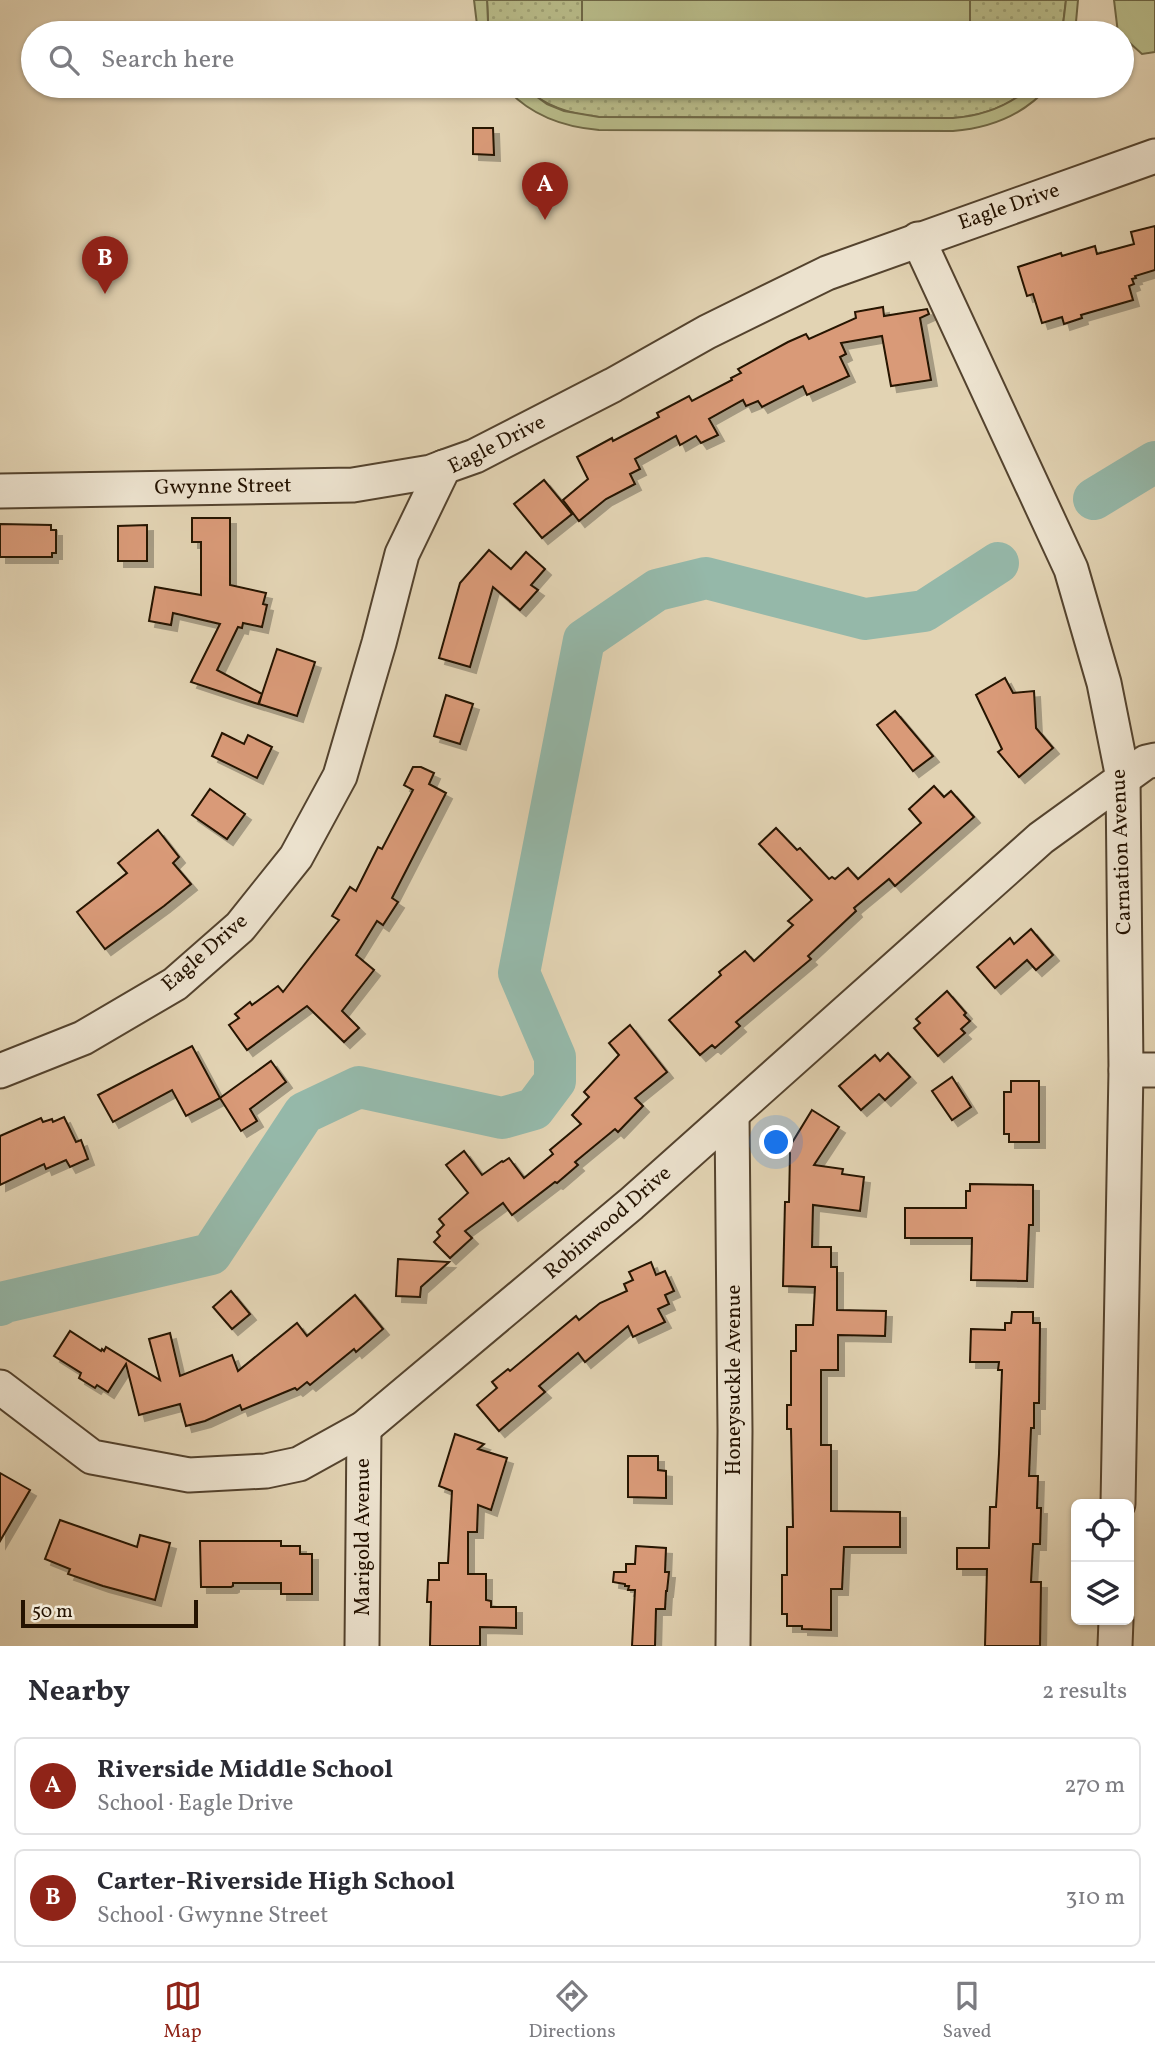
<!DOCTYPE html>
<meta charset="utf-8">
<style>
body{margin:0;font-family:Vollkorn,serif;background:#f2f2f3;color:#2b2b33}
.controls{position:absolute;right:21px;bottom:21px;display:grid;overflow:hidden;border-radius:10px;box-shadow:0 2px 5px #0004}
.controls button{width:63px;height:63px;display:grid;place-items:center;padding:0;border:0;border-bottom:2px solid #e1e1e2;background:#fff;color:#2b2b33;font:35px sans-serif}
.scale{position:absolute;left:21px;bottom:18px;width:177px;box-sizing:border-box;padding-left:7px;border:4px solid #251301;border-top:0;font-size:19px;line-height:24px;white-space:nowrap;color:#251301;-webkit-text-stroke:5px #ece2ce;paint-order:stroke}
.you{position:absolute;left:777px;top:1143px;width:24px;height:24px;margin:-18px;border:5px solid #fff;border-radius:50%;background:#1a73e8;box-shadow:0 0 0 10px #1a73e833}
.badge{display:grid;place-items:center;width:46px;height:46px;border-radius:50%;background:#8f2418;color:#fff;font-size:23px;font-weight:700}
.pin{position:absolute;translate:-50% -58px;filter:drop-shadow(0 2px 4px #0008)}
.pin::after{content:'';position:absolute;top:37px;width:24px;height:21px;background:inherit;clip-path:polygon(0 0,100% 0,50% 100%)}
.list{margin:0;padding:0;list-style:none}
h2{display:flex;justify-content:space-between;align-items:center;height:91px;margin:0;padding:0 28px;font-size:30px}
h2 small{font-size:23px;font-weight:400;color:#7c7c81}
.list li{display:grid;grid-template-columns:46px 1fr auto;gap:21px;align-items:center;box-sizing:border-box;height:98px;margin:0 14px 14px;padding:0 14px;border:2px solid #e1e1e2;border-radius:10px}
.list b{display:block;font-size:26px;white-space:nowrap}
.list p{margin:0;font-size:23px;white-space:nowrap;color:#7c7c81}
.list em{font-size:23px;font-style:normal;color:#7c7c81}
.icon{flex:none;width:38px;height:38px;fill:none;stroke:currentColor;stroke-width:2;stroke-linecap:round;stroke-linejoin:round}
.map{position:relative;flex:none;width:1155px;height:1646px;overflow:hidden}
.search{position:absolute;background:#fff;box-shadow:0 2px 5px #0004;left:21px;right:21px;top:21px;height:77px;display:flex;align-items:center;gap:18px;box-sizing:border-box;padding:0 24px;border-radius:38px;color:#7c7c81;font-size:26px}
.sheet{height:315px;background:#fff}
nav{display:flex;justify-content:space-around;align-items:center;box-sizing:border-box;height:98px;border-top:2px solid #e1e1e2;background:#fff;font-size:19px;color:#7c7c81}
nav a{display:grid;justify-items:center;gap:4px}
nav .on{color:#8f2418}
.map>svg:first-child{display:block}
.grass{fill:url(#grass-dots);stroke:#6e6745;stroke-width:2}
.garden{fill:#b8bb89;stroke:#6e6745;stroke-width:2}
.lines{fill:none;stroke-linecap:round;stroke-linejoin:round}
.river{stroke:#95b8a9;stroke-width:42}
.building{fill:#d99a78;stroke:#251301;stroke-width:2;filter:url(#shadow)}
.minor-casing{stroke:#54432e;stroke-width:37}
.minor{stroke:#ece2ce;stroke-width:33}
.labels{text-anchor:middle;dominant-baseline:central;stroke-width:5;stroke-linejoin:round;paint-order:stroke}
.street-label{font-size:21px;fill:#251301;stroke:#ece2ce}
</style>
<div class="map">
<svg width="1155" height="1646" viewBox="0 0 1155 1646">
<defs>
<pattern id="grass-dots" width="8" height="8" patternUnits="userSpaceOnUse" patternTransform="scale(1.75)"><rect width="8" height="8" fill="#b8bb89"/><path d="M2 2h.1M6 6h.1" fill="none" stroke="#9ea074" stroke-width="1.8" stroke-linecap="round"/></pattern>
<filter id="shadow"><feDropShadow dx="6" dy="6" stdDeviation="0" flood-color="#0004"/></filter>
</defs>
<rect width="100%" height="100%" fill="#e2d3b3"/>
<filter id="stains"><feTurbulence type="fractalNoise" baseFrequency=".00286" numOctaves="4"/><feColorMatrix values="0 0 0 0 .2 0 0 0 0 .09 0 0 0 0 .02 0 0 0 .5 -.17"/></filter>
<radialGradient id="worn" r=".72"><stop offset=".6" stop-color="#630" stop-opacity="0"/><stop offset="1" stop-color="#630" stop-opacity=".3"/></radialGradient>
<g class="grass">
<path d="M 487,0 L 1066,0 L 1062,33 L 491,33 L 488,21 Z"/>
<path d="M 522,86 L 1032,86 C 1009,106 984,116 953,118 L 599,117 C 569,114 545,106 522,86 Z"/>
</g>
<g class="garden">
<path d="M 474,0 L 487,0 L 488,21 L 491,33 L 478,33 Z"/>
<rect x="582" y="0" width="388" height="33"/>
<path d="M 1066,0 L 1078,0 L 1075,33 L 1062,33 Z"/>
<path d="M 1114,0 L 1155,0 L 1155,52 L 1142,54 L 1122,36 L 1122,33 L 1118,33 Z"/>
<path d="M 504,86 L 522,86 L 547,104 L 564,111 L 599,117 L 953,118 C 984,116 1009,106 1032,86 L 1049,86 C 1024,115 991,128 953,131 L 599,130 C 562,127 529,115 504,86 Z"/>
<path d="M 581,86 L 969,86 L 969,91 L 581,89 Z"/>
</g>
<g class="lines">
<g class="river">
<path d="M 1094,499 L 1155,462"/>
<path d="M 0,1305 L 5,1302 L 211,1254 L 304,1113 L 359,1087 L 502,1118 L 534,1109 L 555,1081 L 555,1057 L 519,973 L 584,640 L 657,590 L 706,578 L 865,619 L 924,611 L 998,563"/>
</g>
</g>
<g class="building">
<path d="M 473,128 L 493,128 L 494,155 L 473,154 Z"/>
<path d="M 1155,226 L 1155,270 L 1135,276 L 1136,278 L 1132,279 L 1134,284 L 1129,286 L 1133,300 L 1081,315 L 1082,318 L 1064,324 L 1062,317 L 1042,323 L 1033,294 L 1027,296 L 1018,267 L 1061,253 L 1062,256 L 1095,246 L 1097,254 L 1134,244 L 1131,232 Z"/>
<path d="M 883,307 L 884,316 L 927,309 L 929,314 L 920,318 L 931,380 L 891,386 L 882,336 L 841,343 L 846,354 L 840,357 L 849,376 L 807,395 L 803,386 L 762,407 L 758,401 L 746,406 L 743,400 L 709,419 L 718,435 L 701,443 L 696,436 L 680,445 L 676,436 L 635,459 L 640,469 L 630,474 L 635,484 L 606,499 L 579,521 L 563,500 L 588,479 L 577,457 L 612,438 L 613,441 L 659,417 L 657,413 L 689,396 L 692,401 L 732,380 L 731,378 L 741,373 L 738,369 L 788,342 L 806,334 L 809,339 L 856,318 L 855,312 Z"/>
<path d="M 544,480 L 572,514 L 542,538 L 514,504 Z"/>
<path d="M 192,518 L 230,518 L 230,585 L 266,593 L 263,604 L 267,605 L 262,627 L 243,623 L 242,628 L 238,627 L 217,670 L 262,694 L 277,649 L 315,662 L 297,716 L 259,704 L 262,694 L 258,704 L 191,682 L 220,624 L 173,613 L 171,625 L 149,621 L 155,587 L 201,595 L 201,542 L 192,542 Z"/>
<path d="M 0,524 L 51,525 L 51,530 L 56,530 L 56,553 L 52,553 L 52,557 L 0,557 Z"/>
<path d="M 147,525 L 147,561 L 118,561 L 118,526 Z"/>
<path d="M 489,550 L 511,569 L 526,552 L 545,569 L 531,585 L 538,590 L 520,610 L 493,587 L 470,667 L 439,658 L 460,583 Z"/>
<path d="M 1005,678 L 1013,693 L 1034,691 L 1036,728 L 1053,748 L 1019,777 L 998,752 L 1002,749 L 976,695 Z"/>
<path d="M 446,695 L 473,704 L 460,744 L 434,736 Z"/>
<path d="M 895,711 L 933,756 L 913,771 L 877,725 Z"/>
<path d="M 222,733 L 244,744 L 248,735 L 272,747 L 257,778 L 212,756 Z"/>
<path d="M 413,767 L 421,767 L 434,773 L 429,784 L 446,793 L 392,898 L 398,902 L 383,925 L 377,921 L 356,955 L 374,970 L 342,1011 L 359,1028 L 344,1042 L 307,1006 L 247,1050 L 229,1025 L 239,1018 L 235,1014 L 250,1002 L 252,1005 L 278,986 L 283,992 L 339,920 L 332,916 L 350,887 L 356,891 L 378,847 L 382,849 L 413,790 L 404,785 Z"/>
<path d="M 934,786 L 944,797 L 951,791 L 974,817 L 895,886 L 889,879 L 854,908 L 856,911 L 808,956 L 811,959 L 736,1022 L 740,1026 L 715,1048 L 712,1045 L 700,1055 L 669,1020 L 721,975 L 719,972 L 745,951 L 754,961 L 793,925 L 788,921 L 812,900 L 759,844 L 776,828 L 797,850 L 800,848 L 829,879 L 832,877 L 835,879 L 848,868 L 858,879 L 921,823 L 909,809 Z"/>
<path d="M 210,789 L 245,814 L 227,839 L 192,815 Z"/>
<path d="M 158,830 L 179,857 L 173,863 L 191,884 L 164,906 L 105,949 L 77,912 L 127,873 L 118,863 Z"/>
<path d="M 1031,929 L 1053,955 L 1036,970 L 1027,960 L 995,988 L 977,967 L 1010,938 L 1014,944 Z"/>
<path d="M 947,991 L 966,1013 L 964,1015 L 970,1021 L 961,1029 L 965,1033 L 938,1056 L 914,1028 L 920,1023 L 916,1019 Z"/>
<path d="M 630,1025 L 667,1072 L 635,1098 L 643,1106 L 618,1132 L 615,1129 L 575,1162 L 578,1165 L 557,1183 L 555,1182 L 512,1215 L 503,1203 L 465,1231 L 472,1238 L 450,1258 L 434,1242 L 440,1236 L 437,1232 L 444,1225 L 439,1219 L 468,1193 L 446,1165 L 464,1151 L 482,1175 L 502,1161 L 503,1162 L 509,1158 L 524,1178 L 553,1154 L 550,1150 L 581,1124 L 572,1115 L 589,1097 L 584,1092 L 619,1055 L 609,1043 Z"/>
<path d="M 192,1046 L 220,1098 L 186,1116 L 172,1090 L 113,1122 L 98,1095 Z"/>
<path d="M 888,1053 L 910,1077 L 885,1100 L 879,1094 L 861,1110 L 839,1086 L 875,1055 L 880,1061 Z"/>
<path d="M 271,1061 L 286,1082 L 250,1109 L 257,1121 L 241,1131 L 220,1098 Z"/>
<path d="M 952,1077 L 971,1107 L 952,1120 L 932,1091 Z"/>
<path d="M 1011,1081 L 1039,1081 L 1039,1142 L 1009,1142 L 1009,1134 L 1004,1134 L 1004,1092 L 1011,1092 Z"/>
<path d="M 812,1110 L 839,1127 L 814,1165 L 843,1169 L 842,1174 L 864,1177 L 860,1211 L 813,1205 L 812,1247 L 831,1247 L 831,1267 L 837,1267 L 837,1310 L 886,1311 L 885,1336 L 838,1335 L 838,1370 L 821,1370 L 821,1445 L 831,1445 L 831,1511 L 900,1512 L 900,1547 L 844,1547 L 842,1589 L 831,1589 L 831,1630 L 802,1629 L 802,1626 L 787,1626 L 787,1614 L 782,1614 L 782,1575 L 787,1575 L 787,1527 L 793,1527 L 791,1429 L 787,1429 L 787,1405 L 791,1405 L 791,1351 L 796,1351 L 796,1325 L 813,1325 L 815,1287 L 783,1286 L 785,1202 L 789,1202 L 790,1153 L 787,1151 Z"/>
<path d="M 64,1117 L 76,1142 L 81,1140 L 88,1159 L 70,1167 L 66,1160 L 46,1169 L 44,1164 L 0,1185 L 0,1136 L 41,1118 L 43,1122 L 52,1119 L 53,1122 Z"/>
<path d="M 970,1184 L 1033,1185 L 1033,1225 L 1029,1225 L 1027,1281 L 971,1280 L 972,1238 L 905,1238 L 905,1208 L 966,1208 L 966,1191 L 970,1191 Z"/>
<path d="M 398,1259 L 449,1262 L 421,1287 L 420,1297 L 396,1296 Z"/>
<path d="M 651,1262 L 656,1275 L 665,1271 L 674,1291 L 665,1295 L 669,1304 L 658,1309 L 665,1322 L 633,1337 L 628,1326 L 585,1362 L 578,1353 L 539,1386 L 545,1392 L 499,1431 L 477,1405 L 497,1388 L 492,1382 L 508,1369 L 510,1371 L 576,1316 L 579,1320 L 600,1303 L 627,1291 L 624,1284 L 633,1280 L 629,1272 Z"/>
<path d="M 231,1291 L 250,1314 L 232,1329 L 213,1307 Z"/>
<path d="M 355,1295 L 383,1329 L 356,1352 L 354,1349 L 310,1385 L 307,1382 L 297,1390 L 295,1388 L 242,1410 L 240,1405 L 205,1421 L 186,1426 L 180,1404 L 139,1415 L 126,1364 L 108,1392 L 97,1385 L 95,1388 L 79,1378 L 81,1373 L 54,1356 L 70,1331 L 101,1351 L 102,1349 L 104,1351 L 106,1347 L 160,1380 L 149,1339 L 170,1333 L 180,1376 L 232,1355 L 238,1371 L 297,1323 L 307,1336 Z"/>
<path d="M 1012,1312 L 1033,1312 L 1033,1323 L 1040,1323 L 1039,1403 L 1034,1403 L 1034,1428 L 1031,1428 L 1029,1476 L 1038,1476 L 1037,1508 L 1041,1508 L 1040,1544 L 1033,1544 L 1031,1582 L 1041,1582 L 1040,1646 L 985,1646 L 987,1569 L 957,1569 L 957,1548 L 989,1548 L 990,1507 L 996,1507 L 999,1454 L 1002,1370 L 998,1370 L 999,1362 L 970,1362 L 971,1329 L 1005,1330 L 1005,1323 L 1011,1323 Z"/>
<path d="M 455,1434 L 484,1444 L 478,1449 L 507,1458 L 491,1510 L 478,1505 L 477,1532 L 468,1532 L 468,1574 L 486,1574 L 486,1600 L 491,1601 L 491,1607 L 516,1607 L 516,1628 L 480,1627 L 480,1646 L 430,1646 L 431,1602 L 427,1602 L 428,1580 L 439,1580 L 439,1563 L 448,1563 L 452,1491 L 439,1486 Z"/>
<path d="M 628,1456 L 658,1456 L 658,1470 L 666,1471 L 666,1498 L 628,1497 Z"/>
<path d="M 0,1473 L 30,1490 L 0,1541 Z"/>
<path d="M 60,1520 L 137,1547 L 140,1535 L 170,1543 L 155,1600 L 103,1586 L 68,1574 L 70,1569 L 45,1559 Z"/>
<path d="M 200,1541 L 281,1541 L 281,1546 L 300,1546 L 300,1554 L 312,1554 L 312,1594 L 281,1594 L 281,1583 L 233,1583 L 233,1586 L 231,1587 L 201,1587 Z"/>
<path d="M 636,1546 L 666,1548 L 665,1572 L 669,1572 L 667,1591 L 666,1591 L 665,1609 L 656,1609 L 655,1646 L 632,1646 L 635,1590 L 628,1590 L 629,1586 L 625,1586 L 625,1584 L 613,1582 L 614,1572 L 626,1572 L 626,1564 L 635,1564 Z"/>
</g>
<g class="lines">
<g class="minor-casing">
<g id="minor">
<path d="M 918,239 L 1071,569 L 1104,683 L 1123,778 L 1126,1070 L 1118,1504"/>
<path d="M 0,491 L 353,485 L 431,472 L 444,467"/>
<path d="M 1126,1070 L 1155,1070"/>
<path d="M 0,1071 L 83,1038 L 175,984 L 240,927 L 296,857 L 340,776 L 379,643 L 402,554 L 444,467 L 475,456 L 613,385 L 707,332 L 827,273 L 1155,156"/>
<path d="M 732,1115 L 735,1431 L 733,1646"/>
<path d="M 0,1387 L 92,1457 L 189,1475 L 266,1471 L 299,1464 L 364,1428 L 631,1204 L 1041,838 L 1146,762 L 1155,760"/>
<path d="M 362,1646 L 364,1428"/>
<path d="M 1115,1646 L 1116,1620"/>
</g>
</g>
<use href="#minor" class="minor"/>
</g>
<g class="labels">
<g class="street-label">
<text transform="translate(1009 207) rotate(-19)">Eagle Drive</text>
<text transform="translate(497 445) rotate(-27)">Eagle Drive</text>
<text transform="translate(223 487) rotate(-1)">Gwynne Street</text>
<text transform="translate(1122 852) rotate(-92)">Carnation Avenue</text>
<text transform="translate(205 953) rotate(-41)">Eagle Drive</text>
<text transform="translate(608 1223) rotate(-41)">Robinwood Drive</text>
<text transform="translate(734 1380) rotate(-90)">Honeysuckle Avenue</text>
<text transform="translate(363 1537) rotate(-90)">Marigold Avenue</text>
</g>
</g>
<rect width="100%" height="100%" filter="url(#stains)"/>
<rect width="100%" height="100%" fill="url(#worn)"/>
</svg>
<div class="controls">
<button><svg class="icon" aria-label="locate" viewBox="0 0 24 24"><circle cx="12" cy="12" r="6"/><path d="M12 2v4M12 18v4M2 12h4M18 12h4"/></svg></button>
<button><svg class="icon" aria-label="layers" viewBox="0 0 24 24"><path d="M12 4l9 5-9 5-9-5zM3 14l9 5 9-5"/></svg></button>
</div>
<div class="scale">50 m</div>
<div class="you"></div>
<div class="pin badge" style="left:545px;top:220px">A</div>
<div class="pin badge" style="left:105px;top:294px">B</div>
<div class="search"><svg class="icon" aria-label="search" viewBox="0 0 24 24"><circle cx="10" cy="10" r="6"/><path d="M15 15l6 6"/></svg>Search here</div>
</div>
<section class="sheet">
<h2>Nearby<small>2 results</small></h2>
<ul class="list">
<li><span class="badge">A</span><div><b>Riverside Middle School</b><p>School · Eagle Drive</p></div><em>270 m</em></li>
<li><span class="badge">B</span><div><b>Carter-Riverside High School</b><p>School · Gwynne Street</p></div><em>310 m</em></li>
</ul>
</section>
<nav>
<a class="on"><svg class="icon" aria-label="map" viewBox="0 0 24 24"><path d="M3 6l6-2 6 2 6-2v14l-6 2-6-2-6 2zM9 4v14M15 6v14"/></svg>Map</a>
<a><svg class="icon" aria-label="directions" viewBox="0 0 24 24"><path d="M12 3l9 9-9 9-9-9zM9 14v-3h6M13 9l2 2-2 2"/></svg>Directions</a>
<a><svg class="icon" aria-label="saved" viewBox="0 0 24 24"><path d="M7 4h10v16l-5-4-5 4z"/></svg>Saved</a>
</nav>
